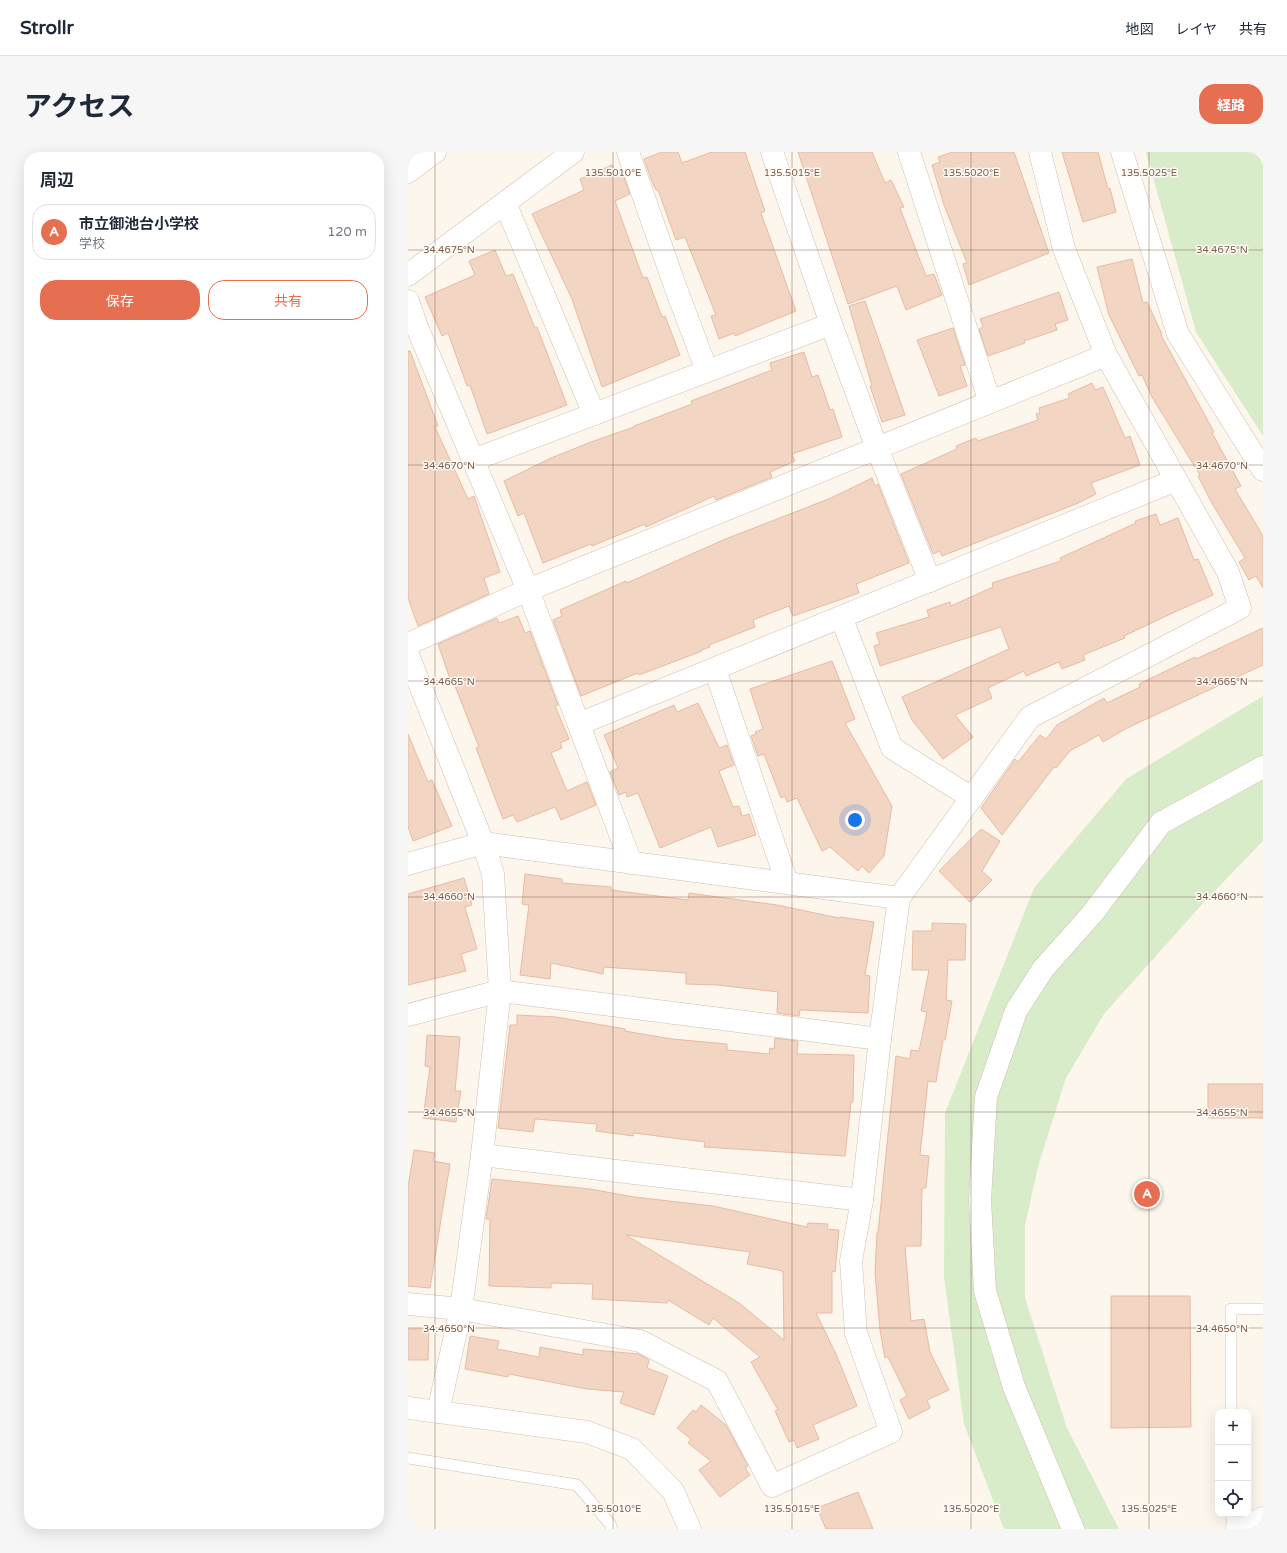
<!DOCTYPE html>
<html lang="ja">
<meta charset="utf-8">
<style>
body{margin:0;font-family:"Varela Round","Noto Sans JP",sans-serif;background:#f6f6f7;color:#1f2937}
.controls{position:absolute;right:12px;bottom:12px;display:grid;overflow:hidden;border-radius:8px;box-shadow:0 4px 16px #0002}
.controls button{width:36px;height:36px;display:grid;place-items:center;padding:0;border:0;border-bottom:1px solid #e0e1e3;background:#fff;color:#1f2937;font:20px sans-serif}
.you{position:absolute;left:447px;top:668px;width:14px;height:14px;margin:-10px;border:3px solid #fff;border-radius:50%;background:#1a73e8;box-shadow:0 0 0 6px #1a73e833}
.badge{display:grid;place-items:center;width:26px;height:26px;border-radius:50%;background:#e76f51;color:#fff;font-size:13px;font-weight:700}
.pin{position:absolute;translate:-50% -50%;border:2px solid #fff;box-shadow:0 1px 4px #0006}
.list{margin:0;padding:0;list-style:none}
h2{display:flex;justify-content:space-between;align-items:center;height:52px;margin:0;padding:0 16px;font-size:17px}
h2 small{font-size:13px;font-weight:400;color:#747a83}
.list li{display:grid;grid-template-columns:26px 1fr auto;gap:12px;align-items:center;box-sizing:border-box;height:56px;margin:0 8px 8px;padding:0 8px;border:1px solid #e0e1e3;border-radius:16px}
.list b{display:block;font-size:15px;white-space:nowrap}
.list p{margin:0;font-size:13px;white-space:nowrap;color:#747a83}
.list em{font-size:13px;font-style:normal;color:#747a83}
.actions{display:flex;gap:8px;padding:12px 16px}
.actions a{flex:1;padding:9px 0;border:1px solid #e76f51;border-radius:16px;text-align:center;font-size:14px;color:#e76f51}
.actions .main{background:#e76f51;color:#fff}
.icon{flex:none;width:22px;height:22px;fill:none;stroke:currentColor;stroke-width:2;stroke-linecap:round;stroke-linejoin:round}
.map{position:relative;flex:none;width:855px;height:1377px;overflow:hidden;border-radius:16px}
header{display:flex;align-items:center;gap:24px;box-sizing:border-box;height:56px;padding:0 20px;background:#fff;border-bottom:1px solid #e0e1e3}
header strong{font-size:19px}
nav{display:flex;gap:22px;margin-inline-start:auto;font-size:14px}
.intro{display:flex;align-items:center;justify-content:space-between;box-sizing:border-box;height:96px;padding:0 24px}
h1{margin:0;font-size:28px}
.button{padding:10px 18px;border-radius:16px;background:#e76f51;color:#fff;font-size:14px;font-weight:700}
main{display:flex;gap:24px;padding:0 24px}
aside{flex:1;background:#fff;border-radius:16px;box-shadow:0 4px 16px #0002}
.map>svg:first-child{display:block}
.green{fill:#d8ecc9}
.building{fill:#f3d5c3;stroke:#e6bba3;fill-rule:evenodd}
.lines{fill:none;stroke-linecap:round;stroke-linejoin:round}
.lane-casing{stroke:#d1beb0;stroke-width:12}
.street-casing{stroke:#d1beb0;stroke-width:23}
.secondary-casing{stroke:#d6c0b0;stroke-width:23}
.lane{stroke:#fff;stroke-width:11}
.street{stroke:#fff;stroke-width:22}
.secondary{stroke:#fff;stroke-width:22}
.ticks{fill:none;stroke:#7a5c4d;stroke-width:1;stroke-opacity:0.45}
.ticks-label{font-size:10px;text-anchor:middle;fill:#7a5c4d;stroke:#fffaf3;stroke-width:3;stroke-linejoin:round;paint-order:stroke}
</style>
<header>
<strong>Strollr</strong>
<nav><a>地図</a><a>レイヤ</a><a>共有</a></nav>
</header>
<div class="intro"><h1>アクセス</h1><a class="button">経路</a></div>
<main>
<aside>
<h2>周辺<small></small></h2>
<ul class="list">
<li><span class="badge">A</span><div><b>市立御池台小学校</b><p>学校</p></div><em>120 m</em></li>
</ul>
<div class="actions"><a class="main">保存</a><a>共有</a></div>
</aside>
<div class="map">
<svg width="855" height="1377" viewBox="0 0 855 1377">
<rect width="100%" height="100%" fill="#fdf6ec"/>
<g class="green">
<path d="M 738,0 L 855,0 L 855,284 L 788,180 Z"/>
<path d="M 855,544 L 855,689 L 797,749 L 696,862 L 658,926 L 631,1011 L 617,1073 L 617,1146 L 659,1276 L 711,1377 L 596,1377 L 556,1272 L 536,1125 L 537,961 L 626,736 L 718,627 Z"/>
</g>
<g class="building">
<path d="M 254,0 L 270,0 L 274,11 L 304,0 L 337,0 L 357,59 L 353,61 L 388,159 L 327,184 L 326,181 L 311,187 L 303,164 L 308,163 L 277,85 L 268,88 L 250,38 L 248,38 L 245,32 L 236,7 Z"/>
<path d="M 390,0 L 464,0 L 477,31 L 483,28 L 496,55 L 492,56 L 518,124 L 526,122 L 534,143 L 498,158 L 489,134 L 440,152 Z"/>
<path d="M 545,0 L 606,0 L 641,101 L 561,133 L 555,112 L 559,111 L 536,53 L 524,13 L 532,10 L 530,5 Z"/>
<path d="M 654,0 L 690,0 L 700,37 L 702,36 L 708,60 L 675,70 Z"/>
<path d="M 204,13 L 207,19 L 213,17 L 222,42 L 207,49 L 235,126 L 239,125 L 254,165 L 257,164 L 272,203 L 194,235 L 164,147 L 124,62 L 176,38 L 172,27 Z"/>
<path d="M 87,98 L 98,124 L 105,122 L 127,176 L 129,175 L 159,253 L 79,282 L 62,233 L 59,234 L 40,181 L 34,184 L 17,145 L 67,123 L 61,109 Z"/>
<path d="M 724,107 L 735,151 L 739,150 L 754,182 L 753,183 L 806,280 L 804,281 L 833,334 L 827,337 L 855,384 L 855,436 L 848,424 L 841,428 L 831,410 L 837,406 L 805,353 L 790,324 L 792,323 L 744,245 L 734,223 L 731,224 L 701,163 L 689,115 Z"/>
<path d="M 651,140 L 660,168 L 647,172 L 649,178 L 616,189 L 617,191 L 580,204 L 571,177 L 575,175 L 572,167 Z"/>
<path d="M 457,149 L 497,263 L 474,270 L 462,234 L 464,234 L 441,154 Z"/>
<path d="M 545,176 L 557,213 L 552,214 L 559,234 L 531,244 L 509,188 Z"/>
<path d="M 0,199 L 2,199 L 30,274 L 27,275 L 60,347 L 66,344 L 92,420 L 76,426 L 81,442 L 10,474 L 0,446 Z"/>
<path d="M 396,200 L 404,225 L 410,223 L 422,258 L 425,257 L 434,285 L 384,302 L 387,309 L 362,320 L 364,325 L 362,326 L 308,348 L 306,344 L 238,375 L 237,372 L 184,394 L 183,392 L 135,411 L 116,361 L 110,364 L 96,329 L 143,306 L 183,290 L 226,275 L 226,274 L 284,252 L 283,249 L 364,218 L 362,211 Z"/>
<path d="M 684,231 L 687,238 L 695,235 L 717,286 L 722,284 L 732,313 L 683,331 L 688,342 L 668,352 L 534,404 L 532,399 L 525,402 L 493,322 L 549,297 L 548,294 L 568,286 L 570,289 L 630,268 L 628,262 L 632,261 L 631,256 L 662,246 L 660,242 Z"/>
<path d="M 464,326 L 467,334 L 470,332 L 501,411 L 448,432 L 451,441 L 385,464 L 381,454 L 345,468 L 347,475 L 301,493 L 302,495 L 293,498 L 294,499 L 231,523 L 230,521 L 173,544 L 145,468 L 154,464 L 152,458 L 218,429 L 219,431 L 315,388 L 423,346 Z"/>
<path d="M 748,362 L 752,373 L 770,366 L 786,408 L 790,407 L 805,443 L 771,458 L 716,484 L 717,486 L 675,503 L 677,508 L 654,517 L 651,510 L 618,524 L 616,519 L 580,536 L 584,546 L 547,563 L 565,585 L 535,607 L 504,568 L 494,545 L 601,497 L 593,475 L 472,514 L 466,494 L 472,492 L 468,481 L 521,465 L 519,458 L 542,450 L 543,454 L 585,435 L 584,431 L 653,409 L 652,406 L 728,371 L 727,369 Z"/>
<path d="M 110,464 L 117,481 L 122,479 L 150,553 L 147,554 L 161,587 L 152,591 L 154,596 L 143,601 L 159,639 L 179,630 L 188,653 L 153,668 L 147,655 L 109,670 L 105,663 L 95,667 L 68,596 L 71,595 L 45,529 L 43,530 L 30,492 L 89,466 L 91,471 Z"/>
<path d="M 855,476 L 855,513 L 719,576 L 695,590 L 691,583 L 662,599 L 648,616 L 646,615 L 594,683 L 573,656 L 607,607 L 610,610 L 632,583 L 638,587 L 649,573 L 696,546 L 699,551 L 732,535 L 731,532 L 787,505 L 788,507 Z"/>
<path d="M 424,509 L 447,567 L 437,571 L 484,654 L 476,704 L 461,721 L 454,714 L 450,719 L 422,695 L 414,699 L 389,646 L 379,650 L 377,644 L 373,646 L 356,602 L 350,604 L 343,584 L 348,582 L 347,580 L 355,577 L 342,537 Z"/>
<path d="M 290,551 L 311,596 L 319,593 L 326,613 L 311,619 L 325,655 L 331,654 L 334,664 L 341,662 L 348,683 L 310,695 L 303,675 L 252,696 L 230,641 L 219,645 L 218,640 L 211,643 L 202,620 L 210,616 L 196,583 L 266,553 L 269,560 Z"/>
<path d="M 0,582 L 20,630 L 24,628 L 44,674 L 5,689 L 0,675 Z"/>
<path d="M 573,677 L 592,689 L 574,719 L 584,728 L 562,750 L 531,719 Z"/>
<path d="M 117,722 L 154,727 L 154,731 L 203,735 L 203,738 L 280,748 L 281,741 L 369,753 L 431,766 L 432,765 L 466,770 L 457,823 L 462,824 L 460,861 L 392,858 L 391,864 L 369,861 L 370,840 L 309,833 L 278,832 L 278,821 L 196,815 L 195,822 L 143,811 L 142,827 L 112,823 L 121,753 L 114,752 Z"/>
<path d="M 56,726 L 64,753 L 57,755 L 69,797 L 53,802 L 58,819 L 0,833 L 0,742 Z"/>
<path d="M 524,771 L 558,772 L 557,808 L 540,808 L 538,848 L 544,849 L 537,888 L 535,888 L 528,930 L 520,929 L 512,1003 L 521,1004 L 518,1036 L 514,1036 L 513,1094 L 497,1094 L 503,1169 L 516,1167 L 522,1200 L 541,1238 L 519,1248 L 522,1256 L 501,1267 L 492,1248 L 499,1244 L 480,1205 L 477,1206 L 472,1178 L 467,1120 L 469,1081 L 470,1081 L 488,904 L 502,907 L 503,898 L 511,899 L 519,860 L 513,859 L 521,818 L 504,818 L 505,779 L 524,779 Z"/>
<path d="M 109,863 L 148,865 L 217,877 L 217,879 L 264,887 L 319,892 L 319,898 L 361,902 L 362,896 L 366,897 L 367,886 L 390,889 L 389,902 L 446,903 L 445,950 L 443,950 L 437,1004 L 296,995 L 297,990 L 226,981 L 225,984 L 188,979 L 189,972 L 127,967 L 125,980 L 90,976 L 102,873 L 109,873 Z"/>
<path d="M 19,883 L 52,885 L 47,939 L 53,939 L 48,970 L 15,966 L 22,915 L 17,914 Z"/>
<rect x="800" y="932" width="55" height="34"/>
<path d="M 6,998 L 27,1001 L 25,1009 L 42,1012 L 22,1136 L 0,1134 L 0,1035 Z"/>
<path d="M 84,1027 L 182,1037 L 226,1045 L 305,1054 L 399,1075 L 400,1071 L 420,1072 L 419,1077 L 431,1078 L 427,1120 L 424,1119 L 424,1161 L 408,1161 L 428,1202 L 449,1254 L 405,1273 L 411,1287 L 389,1296 L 386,1288 L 381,1290 L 367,1259 L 370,1258 L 343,1210 L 352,1205 L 305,1166 L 301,1173 L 260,1148 L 259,1151 L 184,1147 L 185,1132 L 143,1131 L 143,1136 L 81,1134 L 82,1067 L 78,1067 ZM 218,1083 L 342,1100 L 339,1112 L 375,1119 L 376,1188 L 331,1151 Z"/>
<path d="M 703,1144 L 782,1144 L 783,1275 L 703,1276 Z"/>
<path d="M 0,1177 L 21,1177 L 20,1208 L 0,1208 Z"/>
<path d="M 62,1184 L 91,1189 L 89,1197 L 131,1205 L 132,1195 L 175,1203 L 175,1197 L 231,1202 L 241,1208 L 239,1216 L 260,1224 L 246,1263 L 212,1251 L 216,1240 L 179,1237 L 101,1222 L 100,1225 L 57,1217 Z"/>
<path d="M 293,1253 L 318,1273 L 340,1314 L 337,1316 L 342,1323 L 312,1345 L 291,1318 L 303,1309 L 280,1291 L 283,1287 L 269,1276 L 285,1258 L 288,1260 Z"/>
<path d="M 450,1340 L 465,1377 L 418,1377 L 409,1356 Z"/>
</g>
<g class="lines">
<g class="lane-casing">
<g id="lane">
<path d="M 823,1260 L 823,1157 L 855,1157"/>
<path d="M 0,1306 L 169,1333 L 202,1372 L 204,1377"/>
<path d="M 824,1362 L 824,1377"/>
</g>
</g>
<g class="street-casing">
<g id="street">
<path d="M 220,0 L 267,134 L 299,219"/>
<path d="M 364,0 L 423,172 L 469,296 L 522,429"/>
<path d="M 501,0 L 582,250"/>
<path d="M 714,0 L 770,182 L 855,318"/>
<path d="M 97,51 L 186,262"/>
<path d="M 0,123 L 165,0"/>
<path d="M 0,149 L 9,175 L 120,438 L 223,711"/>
<path d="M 65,308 L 423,172"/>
<path d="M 433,465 L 484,596 L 564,646"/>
<path d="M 0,492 L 120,438 L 698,203"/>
<path d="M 0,503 L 75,691 L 85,722 L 92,839 L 74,1003 L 53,1157 L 30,1260"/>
<path d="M 307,517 L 379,731"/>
<path d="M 171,572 L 768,328"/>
<path d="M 0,712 L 75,691 L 491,746"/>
<path d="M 0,863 L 92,839 L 472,887"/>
<path d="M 74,1003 L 454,1048"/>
<path d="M 0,1152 L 53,1157 L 232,1189 L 309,1229 L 364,1334 L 483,1280 L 448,1181 L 443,1109 L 454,1048 L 472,887 L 491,746 L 622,565 L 832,456 L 820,420 L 698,203 L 656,97 L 632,0"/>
<path d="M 665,1377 L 606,1235 L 577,1139 L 572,1048 L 578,945 L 608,859 L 635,817 L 684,762 L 753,671 L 855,615"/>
</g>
</g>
<g class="secondary-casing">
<g id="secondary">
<path d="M 0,20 L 27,0"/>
<path d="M 0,1256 L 179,1280 L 224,1297 L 265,1339 L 282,1377"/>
<path d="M 829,1377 L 855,1366"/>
</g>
</g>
<use href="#lane" class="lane"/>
<use href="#street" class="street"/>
<use href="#secondary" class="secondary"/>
</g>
<path class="ticks" d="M 27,0 L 27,1377M 205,0 L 205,1377M 384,0 L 384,1377M 563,0 L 563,1377M 741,0 L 741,1377M 0,98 L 855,98M 0,313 L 855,313M 0,529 L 855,529M 0,745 L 855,745M 0,960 L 855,960M 0,1176 L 855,1176"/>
<g class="ticks-label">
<text x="205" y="24">135.5010°E</text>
<text x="384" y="24">135.5015°E</text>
<text x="563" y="24">135.5020°E</text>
<text x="741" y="24">135.5025°E</text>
<text x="41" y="101">34.4675°N</text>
<text x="814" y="101">34.4675°N</text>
<text x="41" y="317">34.4670°N</text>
<text x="814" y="317">34.4670°N</text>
<text x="41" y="533">34.4665°N</text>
<text x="814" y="533">34.4665°N</text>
<text x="41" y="748">34.4660°N</text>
<text x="814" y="748">34.4660°N</text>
<text x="41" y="964">34.4655°N</text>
<text x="814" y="964">34.4655°N</text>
<text x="41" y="1180">34.4650°N</text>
<text x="814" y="1180">34.4650°N</text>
<text x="205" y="1360">135.5010°E</text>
<text x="384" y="1360">135.5015°E</text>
<text x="563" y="1360">135.5020°E</text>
<text x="741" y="1360">135.5025°E</text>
</g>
</svg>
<div class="controls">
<button>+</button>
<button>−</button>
<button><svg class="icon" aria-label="locate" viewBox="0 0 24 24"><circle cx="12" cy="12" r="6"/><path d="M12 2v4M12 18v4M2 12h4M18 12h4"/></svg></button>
</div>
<div class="you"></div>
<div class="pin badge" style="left:739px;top:1042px">A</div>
</div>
</main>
